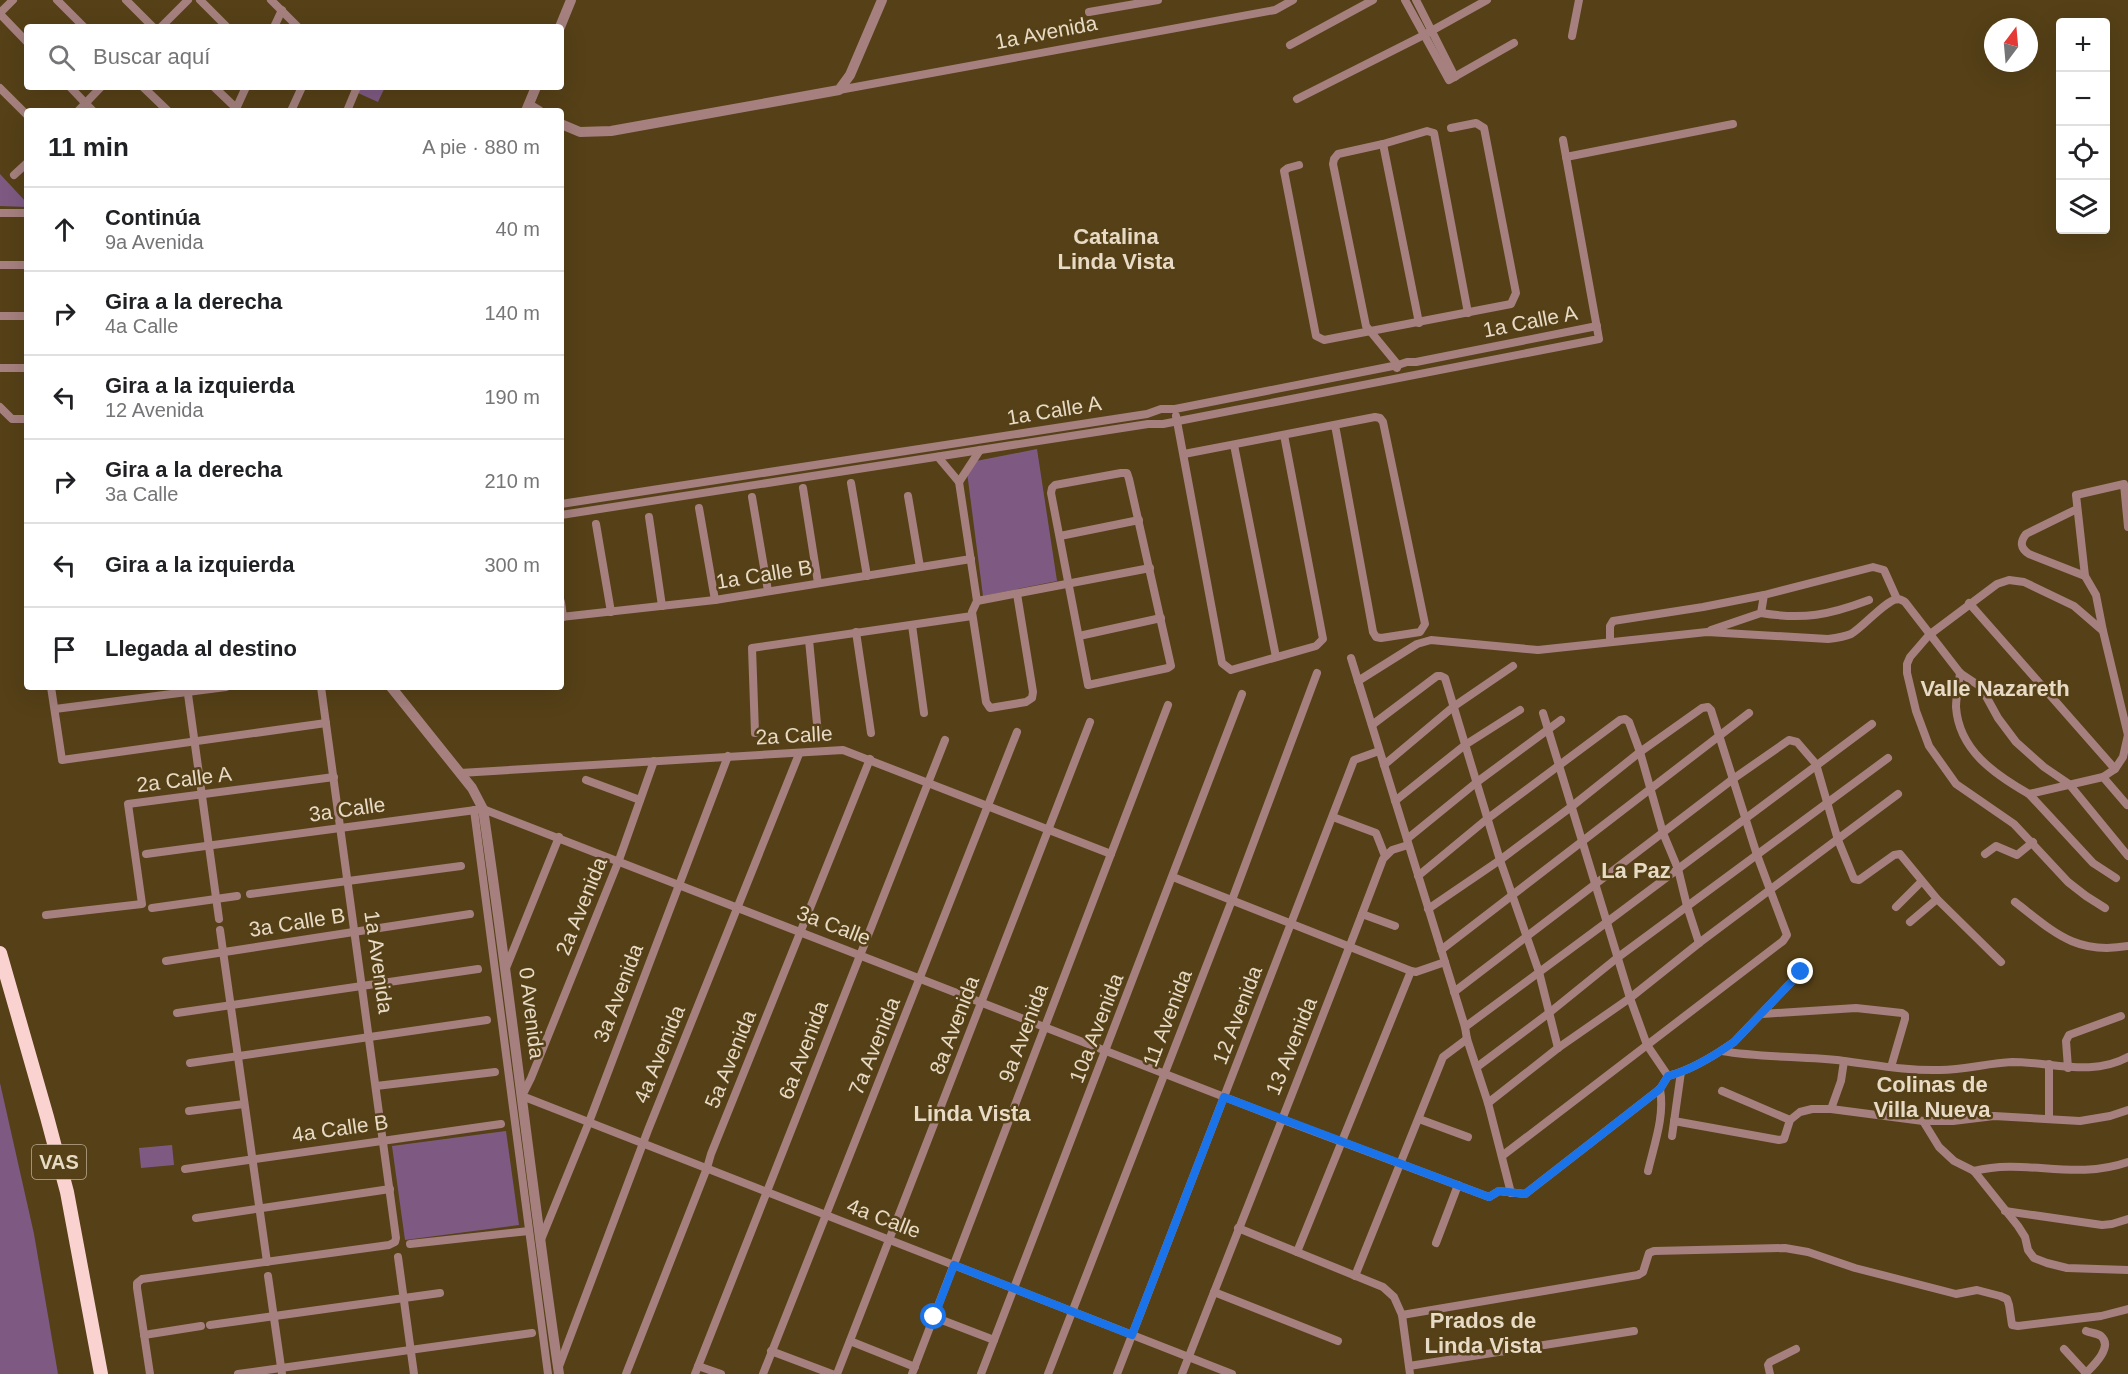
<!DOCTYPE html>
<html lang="es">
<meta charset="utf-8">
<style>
body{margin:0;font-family:Helvetica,sans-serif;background:#f2f2f2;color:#202124}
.controls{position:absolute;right:18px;top:18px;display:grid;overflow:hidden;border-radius:6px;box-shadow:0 6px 24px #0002}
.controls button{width:54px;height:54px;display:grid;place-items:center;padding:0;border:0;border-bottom:2px solid #e0e0e0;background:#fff;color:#202124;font:30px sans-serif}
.compass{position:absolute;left:1984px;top:18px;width:54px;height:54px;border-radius:50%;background:#fff;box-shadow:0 6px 24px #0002;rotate:16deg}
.stop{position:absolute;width:18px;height:18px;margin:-14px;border:4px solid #1a73e8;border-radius:50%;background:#fff}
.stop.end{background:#1a73e8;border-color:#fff;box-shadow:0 2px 6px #0008}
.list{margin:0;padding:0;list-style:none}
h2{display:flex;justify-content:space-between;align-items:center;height:78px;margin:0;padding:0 24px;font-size:26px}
h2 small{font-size:20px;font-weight:400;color:#757577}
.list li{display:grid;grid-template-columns:39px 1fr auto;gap:18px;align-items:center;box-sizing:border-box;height:84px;padding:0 24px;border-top:2px solid #e0e0e0}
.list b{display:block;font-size:22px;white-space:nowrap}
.list p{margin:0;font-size:20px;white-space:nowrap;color:#757577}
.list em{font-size:20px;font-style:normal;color:#757577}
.icon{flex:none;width:33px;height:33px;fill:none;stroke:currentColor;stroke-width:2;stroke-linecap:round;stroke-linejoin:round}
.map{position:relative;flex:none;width:2128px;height:1374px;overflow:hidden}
.search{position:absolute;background:#fff;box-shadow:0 6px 24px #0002;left:24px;top:24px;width:540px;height:66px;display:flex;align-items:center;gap:15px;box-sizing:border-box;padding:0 21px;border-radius:6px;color:#757577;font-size:22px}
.panel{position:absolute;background:#fff;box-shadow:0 6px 24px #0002;left:24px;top:108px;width:540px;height:582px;border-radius:6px}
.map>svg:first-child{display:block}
.green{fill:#7e5a83}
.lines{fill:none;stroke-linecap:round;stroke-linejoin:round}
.minor{stroke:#a5807e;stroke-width:8}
.tertiary{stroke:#a5807e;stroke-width:10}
.trunk{stroke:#fad2d0;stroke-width:14}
.route{stroke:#1a73e8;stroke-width:8}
.labels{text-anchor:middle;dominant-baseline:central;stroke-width:5;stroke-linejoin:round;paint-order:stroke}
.shield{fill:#554017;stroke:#bcac92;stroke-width:1.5}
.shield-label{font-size:20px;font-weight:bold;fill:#e8dbc6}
.street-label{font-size:21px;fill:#e8dbc6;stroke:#554017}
.neighbourhood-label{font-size:22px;font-weight:bold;fill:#e8dbc6;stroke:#554017}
</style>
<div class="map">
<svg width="2128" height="1374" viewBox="0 0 2128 1374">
<rect width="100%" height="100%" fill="#554017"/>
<g class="green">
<path d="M 360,87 L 385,87 L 378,102 L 358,93 Z"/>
<path d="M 0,174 L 27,203 L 27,207 L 0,206 Z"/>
<path d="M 1037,449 L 1057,581 L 983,596 L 967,472 L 976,461 Z"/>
<path d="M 0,1083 L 34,1234 L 58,1374 L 0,1374 Z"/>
<path d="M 506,1131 L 519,1225 L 405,1240 L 392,1146 Z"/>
<path d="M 172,1145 L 174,1165 L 141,1168 L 139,1148 Z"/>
</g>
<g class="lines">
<g class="minor">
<path d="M 57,0 L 84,27"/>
<path d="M 126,0 L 153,27"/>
<path d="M 200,0 L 227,27"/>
<path d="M 271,0 L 298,27"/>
<path d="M 1405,0 L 1449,80 L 1514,43"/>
<path d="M 1416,0 L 1455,77"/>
<path d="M 1089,12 L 1158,0"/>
<path d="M 0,13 L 13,0"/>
<path d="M 0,14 L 27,42"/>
<path d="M 161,27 L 188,0"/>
<path d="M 274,27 L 282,10"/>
<path d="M 1572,36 L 1579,0"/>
<path d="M 1290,45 L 1373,0"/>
<path d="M 70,87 L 93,111"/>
<path d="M 143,87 L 168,111"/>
<path d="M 214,87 L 236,108"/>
<path d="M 0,88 L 27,115"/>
<path d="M 839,90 L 1275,10 L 1293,0"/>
<path d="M 1297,99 L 1424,35 L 1487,0"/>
<path d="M 78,111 L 101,87"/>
<path d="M 235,111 L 246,87"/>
<path d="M 291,111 L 302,87"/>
<path d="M 347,111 L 357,87"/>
<path d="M 1383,144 L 1419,323"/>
<path d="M 1566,157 L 1733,124"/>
<path d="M 1299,165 L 1288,168 L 1284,171 L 1285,176 L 1316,336 L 1324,340 L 1511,304 L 1516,293 L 1484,128 L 1476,123 L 1451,128"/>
<path d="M 14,175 L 27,163"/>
<path d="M 0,213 L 27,213"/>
<path d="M 0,265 L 27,265"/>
<path d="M 0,316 L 27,316"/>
<path d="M 0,368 L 27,368"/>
<path d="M 1397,368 L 1398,365 L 1366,326 L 1333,164 L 1334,159 L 1338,154 L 1383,144 L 1427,131 L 1434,133 L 1468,313"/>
<path d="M 0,407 L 12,419 L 27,419"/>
<path d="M 1176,416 L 1222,663 L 1231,670 L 1316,646 L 1323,639 L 1284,435"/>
<path d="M 1234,445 L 1276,657"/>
<path d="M 1184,454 L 1375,417 L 1380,418 L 1383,422 L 1425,624 L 1420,632 L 1381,638 L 1376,637 L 1373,632 L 1335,425"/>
<path d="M 938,457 L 959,482 L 977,601 L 972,612 L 986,702 L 990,708 L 1026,702 L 1032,698 L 1033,692 L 1017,594"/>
<path d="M 1121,473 L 1127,473 L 1129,479 L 1171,666 L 1168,668 L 1088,685 L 1051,493 L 1052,488 L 1055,485 Z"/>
<path d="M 959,482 L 980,450"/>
<path d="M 851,483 L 867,576"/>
<path d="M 803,488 L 818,583"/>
<path d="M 908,496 L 920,567"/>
<path d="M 752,497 L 768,591"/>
<path d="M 561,504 L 1147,414 L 1161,409 L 1175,409 L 1398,365 L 1407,362 L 1416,362 L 1597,326"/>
<path d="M 699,508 L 715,600"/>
<path d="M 2077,509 L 2026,534 C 2020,542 2020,548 2029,554 L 2085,576 L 2096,595 L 2103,631"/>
<path d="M 561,515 L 1148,424 L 1163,424 L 1599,339 L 1563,140"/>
<path d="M 649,517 L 662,606"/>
<path d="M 596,524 L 611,612"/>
<path d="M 1060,536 L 1139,520"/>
<path d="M 2085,576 L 2076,495 L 2124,484 L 2128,527"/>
<path d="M 977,601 L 1150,568"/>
<path d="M 561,602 L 563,617"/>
<path d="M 1969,603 L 2115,769"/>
<path d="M 1761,613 C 1804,620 1829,615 1869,600"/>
<path d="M 561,617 L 715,600 L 971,559"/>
<path d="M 912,625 L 924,713"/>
<path d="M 1711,630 L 1761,613 L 1764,595 L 1873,567 L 1884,570 L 1897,599"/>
<path d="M 856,632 L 871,733"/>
<path d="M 1079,636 L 1161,618"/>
<path d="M 809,640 L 818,734"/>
<path d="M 1610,641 L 1610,626 L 1613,621 L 1703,607 L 1764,595"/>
<path d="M 1351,658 L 1465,1027 L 1467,1039 L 1488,1103 L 1511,1193"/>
<path d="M 1960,673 C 1959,684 1956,696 1956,707 C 1959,750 1994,774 2029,794 L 2103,777 L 2115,769 L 2123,757 L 2128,735 L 2103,631 L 2074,606 L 2024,582 L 2009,580 L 1997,584 L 1929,635 L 1910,657 L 1907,664 L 1907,673 L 1916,711 L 1929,746 L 1956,784 L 2014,824 L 2068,882 L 2086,896 L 2105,908"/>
<path d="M 1358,681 L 1417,644 L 1431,640 L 1538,650 L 1707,632 L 1828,639 C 1836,638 1844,637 1851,634 C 1863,627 1885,601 1897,599 C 1901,599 1902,600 1905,602 L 1960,673 L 1981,687 L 1998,718 L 2016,742 L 2044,767 L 2069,784 L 2128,856"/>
<path d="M 51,687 L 62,760 L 326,723"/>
<path d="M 187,687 L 219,919"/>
<path d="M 55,709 L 226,687"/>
<path d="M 1543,713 L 1630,998 L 1647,1045 L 1668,1076"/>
<path d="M 1372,725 L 1437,676 L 1441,676 L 1445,678 L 1500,860 L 1539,972 L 1558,1048"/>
<path d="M 755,733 L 752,648 L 972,616"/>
<path d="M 654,761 L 619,860 L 531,1078 L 522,1096 L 1232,1374"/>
<path d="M 1384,765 L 1453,707 L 1513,666"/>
<path d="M 460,773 L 843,750 L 1111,854"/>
<path d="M 2103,777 L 2127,805"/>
<path d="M 586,780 L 640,800"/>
<path d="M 2029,794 L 2093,863 L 2116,878"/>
<path d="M 1395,801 L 1465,745 L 1520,710"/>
<path d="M 474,810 L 548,1374"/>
<path d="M 1333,817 L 1376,833 L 1385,856"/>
<path d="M 1407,839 L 1477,782 L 1561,720"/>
<path d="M 146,854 L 483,809 L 1281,1119 L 1489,1197 L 1499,1191 L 1525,1194 L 1660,1089 L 1668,1076 C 1692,1070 1714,1056 1734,1042 L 1801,972"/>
<path d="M 1985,854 L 1996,846 L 2017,855 L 2033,842"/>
<path d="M 1418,876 L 1487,819 L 1620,720 L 1625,719 L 1629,722 L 1640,752 L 1663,833 L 1678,869 L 1687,906 L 1699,943"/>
<path d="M 1173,877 L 1411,971 L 1416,972 L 1445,962"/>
<path d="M 250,894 L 461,866"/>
<path d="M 2015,902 C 2054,932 2075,955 2128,946"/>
<path d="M 1896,907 L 1921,882"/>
<path d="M 152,908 L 237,896"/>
<path d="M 1428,909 L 1500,860 L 1571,807 L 1640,752 L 1702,708 L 1708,707 L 1711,710 L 1757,855 L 1787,935 L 1783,941 L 1502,1156"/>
<path d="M 1362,914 L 1395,926"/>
<path d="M 46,915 L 142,904 L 128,804 L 334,777"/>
<path d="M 1910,922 L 1937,899"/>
<path d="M 220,930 L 267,1262"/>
<path d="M 1441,950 L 1749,713"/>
<path d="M 166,961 L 470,914"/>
<path d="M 506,968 L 559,837"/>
<path d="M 1454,992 L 1733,779 L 1789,740 L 1797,742 L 1816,764 L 1838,840 L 1854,879 L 1859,880 L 1894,855 L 1900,854 L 1937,899 L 2001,962"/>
<path d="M 177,1013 L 478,969"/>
<path d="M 1762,1014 L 1856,1008 L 1902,1013 L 1905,1015 L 1905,1019 L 1891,1067"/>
<path d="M 1465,1027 L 1607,922 L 1872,724"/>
<path d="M 1722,1051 C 1762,1058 1804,1056 1844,1061 C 1876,1065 1908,1071 1940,1070 C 1964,1070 1988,1063 2012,1062 C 2052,1062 2092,1077 2128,1057"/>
<path d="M 190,1063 L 487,1020"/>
<path d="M 2049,1064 L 2049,1119"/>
<path d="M 1477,1067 L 1549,1013 L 1617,958 L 1888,758"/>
<path d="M 2068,1068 L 2066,1041 L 2069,1035 L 2121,1016"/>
<path d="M 376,1086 L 495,1072"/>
<path d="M 1722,1091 L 1790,1120"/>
<path d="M 1488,1103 L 1558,1048 L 1630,998 L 1699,943 L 1898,794"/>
<path d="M 1831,1109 L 1841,1081 L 1844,1061"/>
<path d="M 189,1111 L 244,1104"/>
<path d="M 1419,1119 L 1468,1137"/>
<path d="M 1674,1121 L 1779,1140 L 1784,1139 L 1790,1120 L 1800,1112 L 1812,1109 L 1831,1109 L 1923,1121 L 1953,1121 L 1994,1116 L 2080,1121 L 2110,1116 L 2128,1110"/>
<path d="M 1923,1121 L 1939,1147 L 1954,1161 L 1974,1171 L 2018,1226 L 2025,1237 L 2028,1250 L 2034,1258 L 2047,1263 L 2067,1268 L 2128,1270"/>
<path d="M 1672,1136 L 1681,1072"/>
<path d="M 185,1169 L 501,1124"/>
<path d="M 1648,1171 C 1654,1145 1665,1116 1660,1089"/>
<path d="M 1974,1171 C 2026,1158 2073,1181 2128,1162"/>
<path d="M 2005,1211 L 2102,1225 L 2112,1224 L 2128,1219"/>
<path d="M 196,1218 L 390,1189"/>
<path d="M 1238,1228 L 1383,1287 L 1394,1297 L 1402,1315 L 1410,1374"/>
<path d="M 540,1242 L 589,1122 L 728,756"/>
<path d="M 1436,1243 L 1458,1185"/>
<path d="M 410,1244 L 529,1231"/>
<path d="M 1297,1252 L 1411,971"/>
<path d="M 398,1257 L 414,1374"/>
<path d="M 268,1276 L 282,1374"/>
<path d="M 1355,1276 L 1443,1057 L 1467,1039"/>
<path d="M 1214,1292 L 1338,1341"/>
<path d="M 1402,1315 L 1638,1275 L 1643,1272 L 1649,1253 L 1654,1251 L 1785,1248 L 1808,1252 L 1855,1268 L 1956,1294 L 1977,1290 L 2000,1296 L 2007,1299 L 2009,1305 L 2012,1325 L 2018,1326 L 2101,1316 L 2128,1309"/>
<path d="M 934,1317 L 994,1340"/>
<path d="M 210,1325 L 440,1293"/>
<path d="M 144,1335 L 201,1326"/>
<path d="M 850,1341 L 915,1367"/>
<path d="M 2064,1349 L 2086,1373"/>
<path d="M 771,1351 L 832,1374"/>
<path d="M 698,1366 L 721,1374"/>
<path d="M 1409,1366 L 1634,1331"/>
<path d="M 558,1369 L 648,1130 L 799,754"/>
<path d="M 150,1374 L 137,1288 L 137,1283 L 142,1279 L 389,1245 L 395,1242 L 396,1238 L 321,687"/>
<path d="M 238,1374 L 532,1333"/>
<path d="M 626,1374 L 707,1168 L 711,1154 L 870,759"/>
<path d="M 695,1374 L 945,740"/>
<path d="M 763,1374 L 1017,732"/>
<path d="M 837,1374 L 1090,722"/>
<path d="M 912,1374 L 1168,705"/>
<path d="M 981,1374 L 1242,694"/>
<path d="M 1048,1374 L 1232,900 L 1317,673"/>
<path d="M 1117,1374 L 1354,760 L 1379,751"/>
<path d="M 1182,1374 C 1249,1202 1318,1031 1383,859 L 1392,850 L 1408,845"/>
<path d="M 1770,1374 L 1768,1365 L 1770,1362 L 1796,1349"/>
<path d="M 2085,1374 C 2092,1367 2114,1347 2101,1336 C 2097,1333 2091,1333 2086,1331"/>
</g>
<g class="tertiary">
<path d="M 560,27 L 571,0"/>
<path d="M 529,105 L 539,111"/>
<path d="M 526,111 L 536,87"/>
<path d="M 561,124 L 580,132 L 611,131 L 839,90 L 850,75 L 882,0"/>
<path d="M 391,687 L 472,788 L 483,809 C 511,997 531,1186 559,1374"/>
</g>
<path class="trunk" d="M 0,953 L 47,1117 L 67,1192 L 101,1374"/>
</g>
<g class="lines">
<path class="route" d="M 934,1317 L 954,1265 L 1132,1335 L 1224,1097 L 1489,1197 L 1499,1191 L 1525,1194 L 1660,1089 L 1668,1076 C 1692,1070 1714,1056 1734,1042 L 1801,972"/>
</g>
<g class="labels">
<rect class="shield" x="32" y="1145" width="54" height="34" rx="4.5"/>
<g class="shield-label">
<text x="59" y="1162">VAS</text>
</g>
<g class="street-label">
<text transform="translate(1046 32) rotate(-11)">1a Avenida</text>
<text transform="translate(1530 321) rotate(-11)">1a Calle A</text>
<text transform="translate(1054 410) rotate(-9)">1a Calle A</text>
<text transform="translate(764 574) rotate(-9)">1a Calle B</text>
<text transform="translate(794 735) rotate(-3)">2a Calle</text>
<text transform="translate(184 779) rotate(-7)">2a Calle A</text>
<text transform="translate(347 809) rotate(-8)">3a Calle</text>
<text transform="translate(581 906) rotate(-68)">2a Avenida</text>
<text transform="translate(297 922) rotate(-9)">3a Calle B</text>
<text transform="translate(834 925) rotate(21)">3a Calle</text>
<text transform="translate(379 962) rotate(82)">1a Avenida</text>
<text transform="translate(618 993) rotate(-69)">3a Avenida</text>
<text transform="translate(532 1013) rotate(83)">0 Avenida</text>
<text transform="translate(1237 1015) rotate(-69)">12 Avenida</text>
<text transform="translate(1167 1018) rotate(-69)">11 Avenida</text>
<text transform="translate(954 1025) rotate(-69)">8a Avenida</text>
<text transform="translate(1096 1028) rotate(-69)">10a Avenida</text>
<text transform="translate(1023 1033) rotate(-69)">9a Avenida</text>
<text transform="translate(874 1046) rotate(-68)">7a Avenida</text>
<text transform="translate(1291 1046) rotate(-68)">13 Avenida</text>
<text transform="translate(803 1050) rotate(-69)">6a Avenida</text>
<text transform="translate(659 1054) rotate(-68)">4a Avenida</text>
<text transform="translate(730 1059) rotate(-68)">5a Avenida</text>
<text transform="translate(340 1128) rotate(-8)">4a Calle B</text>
<text transform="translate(884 1218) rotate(21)">4a Calle</text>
</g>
<g class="neighbourhood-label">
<text x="1116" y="236">Catalina<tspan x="1116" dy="25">Linda Vista</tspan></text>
<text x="1995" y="688">Valle Nazareth</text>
<text x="1636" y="870">La Paz</text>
<text x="1932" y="1084">Colinas de<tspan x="1932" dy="25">Villa Nueva</tspan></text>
<text x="972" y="1113">Linda Vista</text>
<text x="1483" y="1320">Prados de<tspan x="1483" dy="25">Linda Vista</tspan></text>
</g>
</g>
</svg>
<div class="controls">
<button>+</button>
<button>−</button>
<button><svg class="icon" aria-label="locate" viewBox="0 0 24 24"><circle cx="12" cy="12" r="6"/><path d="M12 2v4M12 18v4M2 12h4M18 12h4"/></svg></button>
<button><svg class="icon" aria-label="layers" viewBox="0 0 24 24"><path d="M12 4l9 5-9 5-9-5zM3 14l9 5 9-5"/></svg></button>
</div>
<svg class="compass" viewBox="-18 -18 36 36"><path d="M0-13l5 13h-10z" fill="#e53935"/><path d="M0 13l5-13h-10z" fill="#757577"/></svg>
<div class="stop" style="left:934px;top:1317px"></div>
<div class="stop end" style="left:1801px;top:972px"></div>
<div class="search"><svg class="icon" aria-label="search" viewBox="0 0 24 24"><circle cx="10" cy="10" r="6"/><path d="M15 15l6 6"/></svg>Buscar aquí</div>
<section class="panel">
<h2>11 min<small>A pie · 880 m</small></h2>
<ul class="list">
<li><svg class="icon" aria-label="ahead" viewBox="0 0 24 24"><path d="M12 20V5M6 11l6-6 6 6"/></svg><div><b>Continúa</b><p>9a Avenida</p></div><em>40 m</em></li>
<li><svg class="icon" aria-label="right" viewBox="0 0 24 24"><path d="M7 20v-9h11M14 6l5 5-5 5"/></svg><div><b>Gira a la derecha</b><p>4a Calle</p></div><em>140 m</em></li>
<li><svg class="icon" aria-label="left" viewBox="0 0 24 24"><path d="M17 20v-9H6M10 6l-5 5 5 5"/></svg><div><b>Gira a la izquierda</b><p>12 Avenida</p></div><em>190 m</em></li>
<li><svg class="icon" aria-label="right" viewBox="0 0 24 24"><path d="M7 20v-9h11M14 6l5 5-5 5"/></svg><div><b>Gira a la derecha</b><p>3a Calle</p></div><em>210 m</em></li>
<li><svg class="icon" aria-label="left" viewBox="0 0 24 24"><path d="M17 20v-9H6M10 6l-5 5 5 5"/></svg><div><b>Gira a la izquierda</b></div><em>300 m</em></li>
<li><svg class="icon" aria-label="arrive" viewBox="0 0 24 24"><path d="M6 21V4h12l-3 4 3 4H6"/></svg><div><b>Llegada al destino</b></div></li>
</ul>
</section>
</div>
